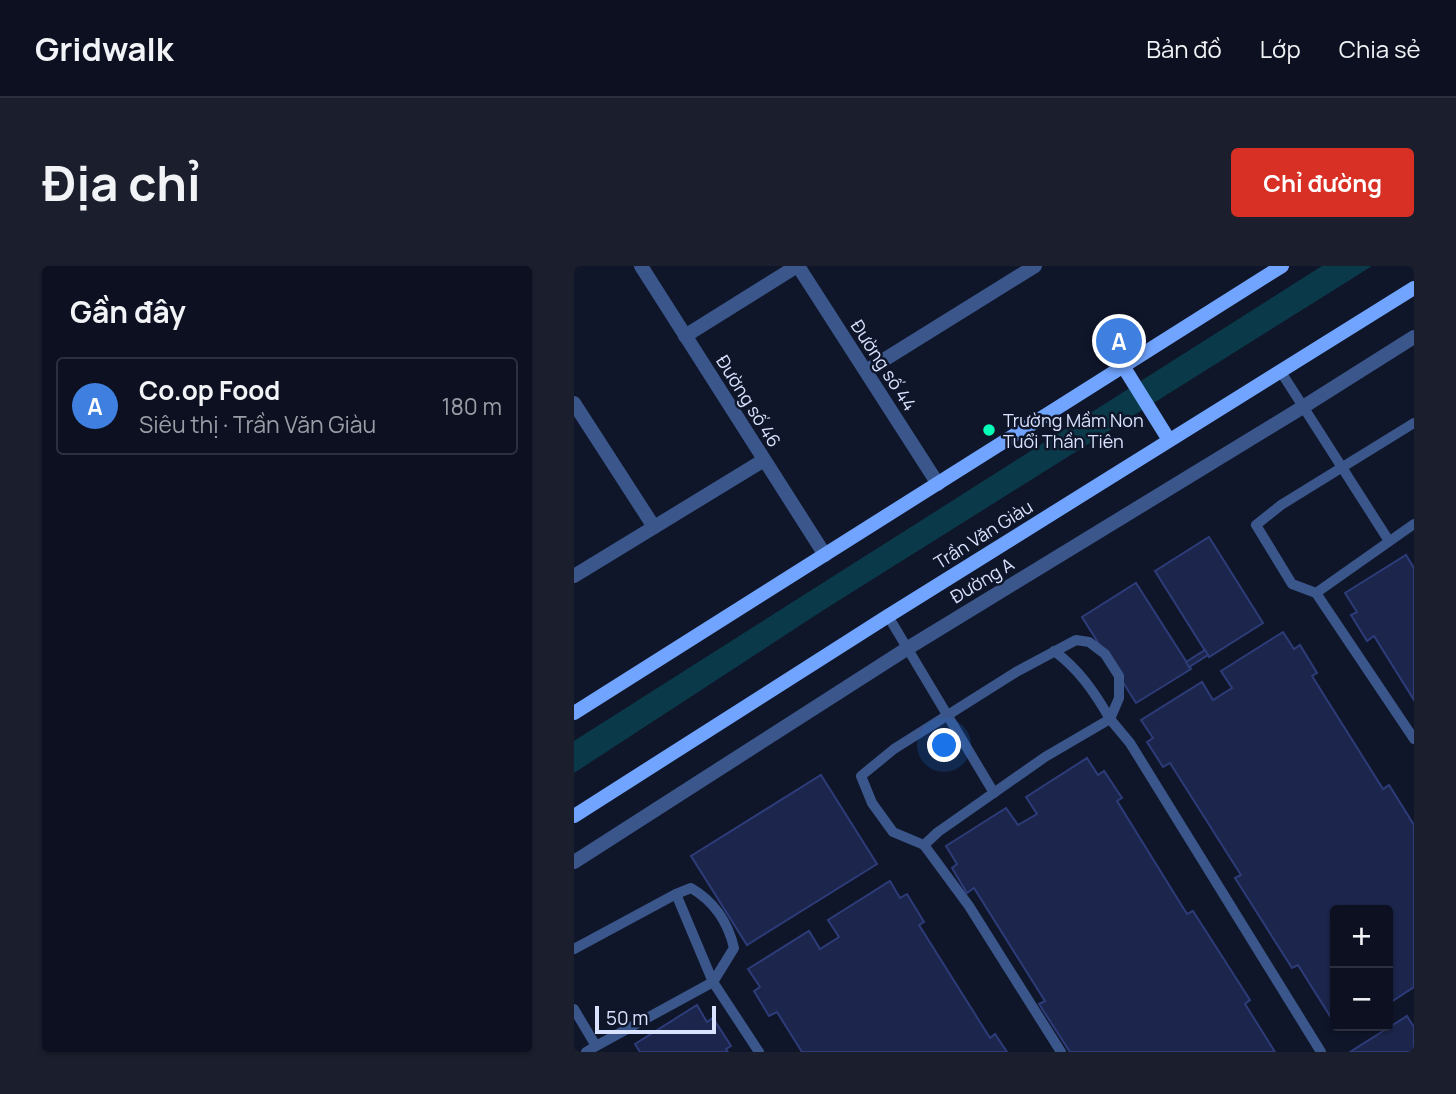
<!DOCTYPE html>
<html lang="vi">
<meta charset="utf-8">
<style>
body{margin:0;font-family:Manrope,sans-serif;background:#1a1e2d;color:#f1f3f6}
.controls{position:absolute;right:21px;bottom:21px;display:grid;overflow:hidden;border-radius:7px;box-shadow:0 2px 5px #0004}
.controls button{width:63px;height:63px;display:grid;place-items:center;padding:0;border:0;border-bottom:2px solid #2c303e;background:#0c1020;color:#f1f3f6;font:35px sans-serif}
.scale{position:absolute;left:21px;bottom:18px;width:121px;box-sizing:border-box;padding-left:7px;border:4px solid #d9e3ff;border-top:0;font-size:19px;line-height:24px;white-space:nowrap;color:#d9e3ff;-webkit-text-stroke:5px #10162a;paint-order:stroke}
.you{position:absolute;left:371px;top:480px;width:24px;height:24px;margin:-18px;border:5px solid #fff;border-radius:50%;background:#1a73e8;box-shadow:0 0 0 10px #1a73e833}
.badge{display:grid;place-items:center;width:46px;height:46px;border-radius:50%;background:#d93025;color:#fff;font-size:23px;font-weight:700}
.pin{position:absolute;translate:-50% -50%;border:4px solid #fff;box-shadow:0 2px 7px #0006}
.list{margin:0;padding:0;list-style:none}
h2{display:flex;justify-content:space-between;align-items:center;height:91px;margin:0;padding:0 28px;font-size:30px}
h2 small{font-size:23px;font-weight:400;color:#9a9da5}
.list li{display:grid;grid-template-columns:46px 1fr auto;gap:21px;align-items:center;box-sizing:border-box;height:98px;margin:0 14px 14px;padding:0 14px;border:2px solid #2c303e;border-radius:7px}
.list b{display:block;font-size:26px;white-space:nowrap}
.list p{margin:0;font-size:23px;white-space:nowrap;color:#9a9da5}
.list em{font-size:23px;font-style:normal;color:#9a9da5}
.map{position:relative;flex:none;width:840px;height:786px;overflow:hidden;border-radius:7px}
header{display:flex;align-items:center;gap:42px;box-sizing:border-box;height:98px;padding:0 35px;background:#0c1020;border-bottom:2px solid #2c303e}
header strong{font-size:33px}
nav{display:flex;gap:38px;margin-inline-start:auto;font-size:24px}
.intro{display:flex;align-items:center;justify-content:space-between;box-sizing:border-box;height:168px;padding:0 42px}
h1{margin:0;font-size:49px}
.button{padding:18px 32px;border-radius:7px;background:#d93025;color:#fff;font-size:24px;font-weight:700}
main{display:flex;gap:42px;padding:0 42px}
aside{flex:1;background:#0c1020;border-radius:7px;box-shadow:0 2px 5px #0004}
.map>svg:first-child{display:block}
.water{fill:#0a3a49}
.building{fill:#1c254b;stroke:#2d3c78;stroke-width:2}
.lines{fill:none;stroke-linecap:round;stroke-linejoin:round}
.service{stroke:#3a568a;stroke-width:10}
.minor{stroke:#3a568a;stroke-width:14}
.secondary{stroke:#70a4ff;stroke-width:14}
.poi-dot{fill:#05ffb6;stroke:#10162a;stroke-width:2.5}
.labels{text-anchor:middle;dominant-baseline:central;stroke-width:5;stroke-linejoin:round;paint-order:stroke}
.street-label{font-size:18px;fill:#d9e3ff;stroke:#10162a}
.poi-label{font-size:18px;fill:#d9e3ff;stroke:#10162a;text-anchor:start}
</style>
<header>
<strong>Gridwalk</strong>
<nav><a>Bản đồ</a><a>Lớp</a><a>Chia sẻ</a></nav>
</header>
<div class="intro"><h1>Địa chỉ</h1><a class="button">Chỉ đường</a></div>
<main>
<aside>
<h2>Gần đây<small></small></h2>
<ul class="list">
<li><span class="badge" style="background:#3f7fe0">A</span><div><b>Co.op Food</b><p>Siêu thị · Trần Văn Giàu</p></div><em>180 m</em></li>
</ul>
</aside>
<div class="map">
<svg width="840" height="786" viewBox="0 0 840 786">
<rect width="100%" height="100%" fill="#10162a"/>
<path class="water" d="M 748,0 L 798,0 L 248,345 L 0,507 L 0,475 Z"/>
<g class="building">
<path d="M 635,271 L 689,357 L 635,391 L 581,305 Z"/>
<path d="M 832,289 L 840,302 L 840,434 L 800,370 L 793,375 L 777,349 L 783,346 L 771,327 Z"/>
<path d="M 562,317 L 617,403 L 562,437 L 508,351 Z"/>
<path d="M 709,366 L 720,383 L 726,379 L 743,407 L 738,410 L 809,523 L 815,519 L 840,559 L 840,721 L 814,738 L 814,644 L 761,644 L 761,758 L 724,699 L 718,702 L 661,612 L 667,609 L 596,497 L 589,501 L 573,476 L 579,472 L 567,454 L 628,416 L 639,434 L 658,422 L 647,405 Z"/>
<path d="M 631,384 L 634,389 L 615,401 L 612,396 Z"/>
<path d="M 513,492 L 524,509 L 530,505 L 548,532 L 543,535 L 613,648 L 619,645 L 676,734 L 671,738 L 701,786 L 496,786 L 465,738 L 471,735 L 400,622 L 393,627 L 378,602 L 383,598 L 372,580 L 432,542 L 444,559 L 463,548 L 452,531 Z"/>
<path d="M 247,509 L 303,598 L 173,679 L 117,590 Z"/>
<path d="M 316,615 L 326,632 L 333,628 L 350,656 L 345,659 L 416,772 L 421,768 L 433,786 L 228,786 L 203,746 L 195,750 L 180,725 L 186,721 L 174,703 L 235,665 L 246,683 L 265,671 L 254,654 Z"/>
<path d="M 123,739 L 133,756 L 139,752 L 157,780 L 152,783 L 154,786 L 66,786 L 61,778 Z"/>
<path d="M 833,750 L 840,761 L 840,786 L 776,786 Z"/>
</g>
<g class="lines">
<g class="service">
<path d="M 707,106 L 815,275"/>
<path d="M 840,157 L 707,239 L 682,259 L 718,318 L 742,327 L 840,473"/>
<path d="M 742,327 L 840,258"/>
<path d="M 314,350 L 420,527"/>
<path d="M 480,385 C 505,403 521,427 536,453 L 545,432 L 545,410 L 531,388 L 515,376 L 502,374 L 442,406 L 320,483 L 287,510 L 298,537 L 319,566 L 350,579 L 395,640 L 487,786"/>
<path d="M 350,579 L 364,566 L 471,491 L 536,453 L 556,477 L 747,786"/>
<path d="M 102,628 L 139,716 L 185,786"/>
<path d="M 0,683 L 102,628 L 117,622 C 141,636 154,656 160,682 L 139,716 L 22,780"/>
<path d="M 0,743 L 22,780 L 12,786"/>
</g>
<g class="minor">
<path d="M 67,0 L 251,289"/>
<path d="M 224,0 L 364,218"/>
<path d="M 111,70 L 223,0"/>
<path d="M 292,105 L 461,0"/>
<path d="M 0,137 L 80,261"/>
<path d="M 0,310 L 190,194"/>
<path d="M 0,596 L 334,382 L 729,141 L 840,71"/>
</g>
<g class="secondary">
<path d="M 549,100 L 595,174"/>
<path d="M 0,447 L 708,0"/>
<path d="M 0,550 L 314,350 L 840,22"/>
</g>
</g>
<circle class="poi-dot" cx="415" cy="164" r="7"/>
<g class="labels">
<g class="street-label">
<text transform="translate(310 99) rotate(57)">Đường số 44</text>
<text transform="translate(175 135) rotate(58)">Đường số 46</text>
<text transform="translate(409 268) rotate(-32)">Trần Văn Giàu</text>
<text transform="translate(408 314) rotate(-31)">Đường A</text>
</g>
<g class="poi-label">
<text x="429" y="154">Trường Mầm Non<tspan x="429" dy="21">Tuổi Thần Tiên</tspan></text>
</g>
</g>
</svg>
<div class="controls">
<button>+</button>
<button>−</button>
</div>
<div class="scale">50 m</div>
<div class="you"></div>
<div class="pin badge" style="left:545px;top:75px;background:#3f7fe0">A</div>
</div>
</main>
